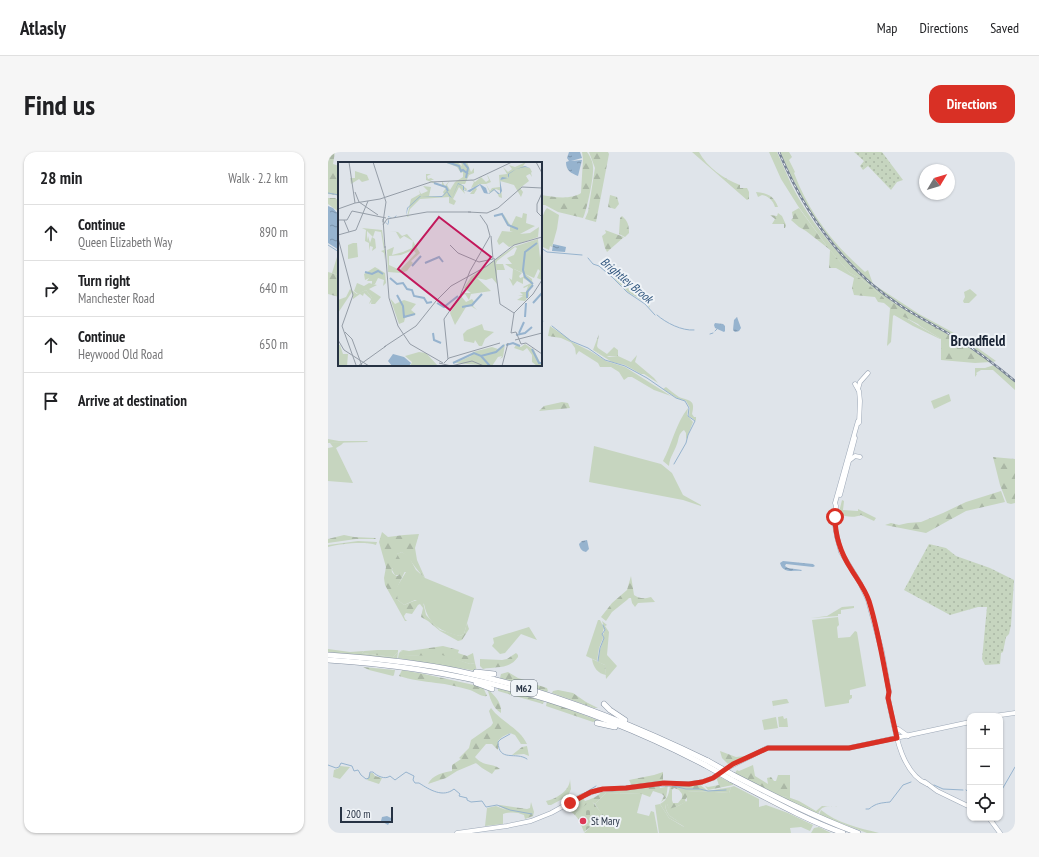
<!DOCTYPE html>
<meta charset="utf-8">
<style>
body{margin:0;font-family:"PT Sans Narrow",sans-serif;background:#f6f6f6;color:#202124}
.controls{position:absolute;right:12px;bottom:12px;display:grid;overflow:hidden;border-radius:8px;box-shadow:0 1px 3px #0004}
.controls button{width:36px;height:36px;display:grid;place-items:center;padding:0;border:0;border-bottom:1px solid #e0e0e0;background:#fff;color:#202124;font:20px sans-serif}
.compass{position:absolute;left:591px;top:12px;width:36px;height:36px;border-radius:50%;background:#fff;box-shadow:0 1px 3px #0004;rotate:52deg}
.scale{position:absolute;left:12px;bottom:10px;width:53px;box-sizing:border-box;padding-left:4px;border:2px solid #263243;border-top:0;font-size:11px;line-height:14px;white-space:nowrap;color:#263243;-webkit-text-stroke:3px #eff3f7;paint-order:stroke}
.stop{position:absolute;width:12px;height:12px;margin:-9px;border:3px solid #d93025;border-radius:50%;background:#fff}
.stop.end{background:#d93025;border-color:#fff;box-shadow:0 1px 4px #0008}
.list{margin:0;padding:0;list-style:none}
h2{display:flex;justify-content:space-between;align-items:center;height:52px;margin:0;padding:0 16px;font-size:17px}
h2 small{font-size:13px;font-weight:400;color:#757577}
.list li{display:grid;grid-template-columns:26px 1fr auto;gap:12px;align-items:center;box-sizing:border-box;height:56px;padding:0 16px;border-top:1px solid #e0e0e0}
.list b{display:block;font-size:15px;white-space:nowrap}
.list p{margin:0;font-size:13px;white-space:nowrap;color:#757577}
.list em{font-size:13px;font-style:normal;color:#757577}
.icon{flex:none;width:22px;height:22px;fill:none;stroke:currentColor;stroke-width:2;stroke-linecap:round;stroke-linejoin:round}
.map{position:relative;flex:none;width:687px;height:681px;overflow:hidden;border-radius:12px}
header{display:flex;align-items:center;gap:24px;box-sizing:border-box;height:56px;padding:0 20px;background:#fff;border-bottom:1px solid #e0e0e0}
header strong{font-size:19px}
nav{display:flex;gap:22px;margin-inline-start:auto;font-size:14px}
.intro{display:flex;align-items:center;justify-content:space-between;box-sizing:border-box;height:96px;padding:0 24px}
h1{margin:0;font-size:28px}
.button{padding:10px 18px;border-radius:12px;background:#d93025;color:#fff;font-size:14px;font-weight:700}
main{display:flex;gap:24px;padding:0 24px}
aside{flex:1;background:#fff;border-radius:12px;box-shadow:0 1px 3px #0004}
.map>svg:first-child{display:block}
.grass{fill:#c6d5bf}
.forest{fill:url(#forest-firs);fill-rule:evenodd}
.cemetery{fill:url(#cemetery-stones)}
.park{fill:url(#park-dots)}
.water{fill:url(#water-ripples)}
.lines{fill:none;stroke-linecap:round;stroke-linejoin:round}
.stream{stroke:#96b3ce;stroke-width:1}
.primary-casing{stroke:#9da8b7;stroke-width:5}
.highway-casing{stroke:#8591a2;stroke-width:6}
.primary{stroke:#fff;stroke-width:4}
.highway{stroke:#fff;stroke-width:5}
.rail-casing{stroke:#778395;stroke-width:2.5}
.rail{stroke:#eff3f7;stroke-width:1;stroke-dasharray:3;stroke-linecap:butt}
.highway-bridge-casing{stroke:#8591a2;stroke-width:6;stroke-linecap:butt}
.highway-bridge{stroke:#fff;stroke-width:5}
.route{stroke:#d93025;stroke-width:5}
.poi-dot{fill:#dc3756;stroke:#eff3f7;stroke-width:1.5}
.labels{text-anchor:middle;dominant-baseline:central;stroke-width:4;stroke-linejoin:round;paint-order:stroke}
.shield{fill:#eff3f7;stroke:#626c79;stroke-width:1}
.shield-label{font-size:10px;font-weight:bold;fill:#263243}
.poi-label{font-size:11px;fill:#263243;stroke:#eff3f7;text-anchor:start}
.water-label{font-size:12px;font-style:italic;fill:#2c527b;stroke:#eff3f7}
.district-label{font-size:15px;font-weight:bold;fill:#192334;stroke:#eff3f7}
.inset-river{fill:none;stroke:#96b3ce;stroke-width:2}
.inset-road{fill:none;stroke:#959da7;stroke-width:1}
.view{fill:#c2185b;fill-opacity:0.15;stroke:#c2185b;stroke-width:2}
.inset-edge{fill:none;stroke:#263243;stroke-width:2}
</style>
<header>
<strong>Atlasly</strong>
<nav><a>Map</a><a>Directions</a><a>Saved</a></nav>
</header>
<div class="intro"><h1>Find us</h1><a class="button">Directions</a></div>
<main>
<aside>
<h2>28 min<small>Walk · 2.2 km</small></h2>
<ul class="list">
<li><svg class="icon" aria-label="ahead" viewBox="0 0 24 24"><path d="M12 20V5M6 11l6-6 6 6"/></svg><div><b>Continue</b><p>Queen Elizabeth Way</p></div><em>890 m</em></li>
<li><svg class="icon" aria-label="right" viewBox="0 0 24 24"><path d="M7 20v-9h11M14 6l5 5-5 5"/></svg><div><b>Turn right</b><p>Manchester Road</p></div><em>640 m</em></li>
<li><svg class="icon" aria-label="ahead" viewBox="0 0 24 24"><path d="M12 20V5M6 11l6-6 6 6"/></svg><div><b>Continue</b><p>Heywood Old Road</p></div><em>650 m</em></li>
<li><svg class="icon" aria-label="arrive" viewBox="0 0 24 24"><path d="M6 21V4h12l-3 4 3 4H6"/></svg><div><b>Arrive at destination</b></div></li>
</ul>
</aside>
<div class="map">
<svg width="687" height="681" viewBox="0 0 687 681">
<defs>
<pattern id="forest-firs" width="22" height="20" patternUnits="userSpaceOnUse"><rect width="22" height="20" fill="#c6d5bf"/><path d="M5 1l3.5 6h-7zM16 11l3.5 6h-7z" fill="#aab7a5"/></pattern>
<pattern id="cemetery-stones" width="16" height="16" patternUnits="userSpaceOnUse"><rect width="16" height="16" fill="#c6d5bf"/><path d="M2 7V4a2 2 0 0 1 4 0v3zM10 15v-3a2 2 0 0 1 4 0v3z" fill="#aab7a5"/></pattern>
<pattern id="park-dots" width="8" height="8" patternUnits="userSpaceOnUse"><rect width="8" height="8" fill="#c6d5bf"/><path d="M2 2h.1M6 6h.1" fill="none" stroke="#aab7a5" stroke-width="1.8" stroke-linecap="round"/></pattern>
<pattern id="water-ripples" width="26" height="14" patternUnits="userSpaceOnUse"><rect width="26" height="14" fill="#96b3ce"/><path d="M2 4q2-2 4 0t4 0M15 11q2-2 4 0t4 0" fill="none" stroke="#7a92a9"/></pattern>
</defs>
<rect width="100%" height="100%" fill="#dfe4ea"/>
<g class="grass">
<path d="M 441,0 L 449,0 C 454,11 459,23 464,34 C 488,81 524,119 565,150 L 563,152 L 578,166 L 613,187 L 612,187 L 585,174 L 566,163 L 565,164 L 563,190 L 559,194 L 562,156 L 556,151 L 556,146 L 535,128 L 522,121 L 501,97 L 470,54 L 453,27 Z"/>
<path d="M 452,0 L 461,0 L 464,5 L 461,8 L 467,20 L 466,21 C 481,61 505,92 537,120 L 540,118 L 545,132 L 591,162 L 637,187 L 668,209 L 665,210 C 636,188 603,173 572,153 C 517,115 477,62 452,0 Z"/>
<path d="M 219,56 L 231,63 L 229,77 L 224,95 L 222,94 L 221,98 L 213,94 C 213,84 212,63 219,56 Z"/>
<path d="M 9,100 L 11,102 L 11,123 L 4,121 L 9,105 Z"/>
<path d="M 289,123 L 321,151 L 322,156 L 318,151 L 300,140 L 286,126 Z"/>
<path d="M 642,137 L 649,143 L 641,151 L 636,151 L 635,149 L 637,145 L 636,140 Z"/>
<path d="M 242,189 L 262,199 L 278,209 L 297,215 L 343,244 L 326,238 L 304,225 L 300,225 L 296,228 L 291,220 L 283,215 L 272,215 L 270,211 L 251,199 L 248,203 L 247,196 Z"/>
<path d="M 265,198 L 281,205 L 290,204 L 303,210 L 309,203 L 307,210 L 326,226 L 330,231 L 316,222 L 313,222 L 297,213 L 284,210 Z"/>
<path d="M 666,213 L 687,229 L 687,238 L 665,218 L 653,218 L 648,221 L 649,222 L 647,225 L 647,216 L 657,216 Z"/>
<path d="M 338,235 C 342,238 346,242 351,245 C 361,249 368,247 364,262 L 366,265 L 368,265 L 368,269 L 361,264 L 362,256 L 358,249 L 349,246 L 335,237 Z"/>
<path d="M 621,242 L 623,249 L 606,257 L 603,249 Z"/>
<path d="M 360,256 L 359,263 L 365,270 L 358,288 L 358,281 L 356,278 C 350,282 351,287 349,292 C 346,301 342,304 341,314 L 335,309 C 344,292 348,271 360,256 Z"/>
<path d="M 16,290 L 13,293 L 8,296 L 25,331 L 0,329 L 0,296 L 5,295 L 2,291 L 0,291 Z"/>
<path d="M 266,294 L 333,312 L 344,321 L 355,343 L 373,353 L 373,354 L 355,348 L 261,330 Z"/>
<path d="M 74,400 L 81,405 L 88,418 L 97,426 L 146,446 L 136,482 L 132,484 C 113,480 100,472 96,452 L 87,448 L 76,453 L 70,448 L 67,438 L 78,420 L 73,420 L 71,423 L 67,423 L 64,418 L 69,402 Z"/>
<path d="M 526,454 L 526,456 L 513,458 L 513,462 L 510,462 L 510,464 L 483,466 L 499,464 L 514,455 Z"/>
<path d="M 510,465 L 511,473 L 509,475 L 510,486 L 522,485 L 527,479 L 529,480 L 538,534 L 522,538 L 522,543 L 524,543 L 524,546 L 521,548 L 521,551 L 497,555 L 484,468 Z"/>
<path d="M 270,468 L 272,468 L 276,476 L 274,482 L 275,486 L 271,496 L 269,509 L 258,504 Z"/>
<path d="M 274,469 L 279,473 L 277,474 L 281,480 L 279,503 L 289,514 L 278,527 L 277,513 L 270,510 L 272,498 L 276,486 L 275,483 L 277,478 Z"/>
<path d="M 201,475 L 209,488 L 193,482 L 177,501 L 172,502 L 164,494 L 166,491 L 165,486 Z"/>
<path d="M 0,497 L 22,500 L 36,499 L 34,501 L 65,505 L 70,500 L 69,507 L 0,500 Z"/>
<path d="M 74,498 L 75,498 L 73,500 L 76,504 L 114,502 L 142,512 L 147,511 L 149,519 L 75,507 L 70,506 L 71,501 Z"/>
<path d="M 457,547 L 459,547 L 461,551 L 445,554 L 446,560 L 444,549 Z"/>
<path d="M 455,564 L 456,567 L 459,566 L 460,575 L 451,575 L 450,565 Z"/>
<path d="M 448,565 L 450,576 L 436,578 L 434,568 Z"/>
<path d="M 12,614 L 22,615 L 12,627 L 5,625 L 6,618 L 11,616 Z"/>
<path d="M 406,634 L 431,647 L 431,655 L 438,653 L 460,661 L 485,673 L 482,679 L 473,675 L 462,676 L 463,681 L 331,681 L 327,653 L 332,652 L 341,666 L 356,675 C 349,665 339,668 337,652 L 339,652 L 341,656 L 350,654 L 359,649 L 358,640 C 372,638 387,640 401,641 L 403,635 Z"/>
<path d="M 278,641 L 314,642 L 309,661 L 321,664 L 323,659 L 326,660 L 330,681 L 256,681 L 275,664 L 267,652 Z"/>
<path d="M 457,644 L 471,649 L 488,659 L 494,654 L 511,655 C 501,655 494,652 490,662 L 453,645 Z"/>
<path d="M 168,654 L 178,658 L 178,661 L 175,662 L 175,672 L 157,674 L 159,656 Z"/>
<path d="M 493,658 C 509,671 531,676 551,681 L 539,681 L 491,663 Z"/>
<path d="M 491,675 L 503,681 L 483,681 L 486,676 Z"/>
</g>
<g class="forest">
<path d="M 0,0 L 7,0 L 5,12 L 11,14 L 11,45 L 8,43 L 0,42 Z"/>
<path d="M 254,0 L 259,0 C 262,4 265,10 265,15 C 266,24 259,58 255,66 L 230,60 L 217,53 L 213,53 L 213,43 C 225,45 243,48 253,41 L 255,7 Z"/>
<path d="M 261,0 L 280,0 L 281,2 L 268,70 L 257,67 L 260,60 L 267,16 Z"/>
<path d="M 364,0 L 371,0 C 379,15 396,27 412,33 L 412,36 L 419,36 L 421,40 L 421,47 L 419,48 Z"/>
<path d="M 428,40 C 439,41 446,44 450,55 L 447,55 C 445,48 440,44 434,43 L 430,45 Z"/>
<path d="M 282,43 L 289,45 L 291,52 L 287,57 L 280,55 Z"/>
<path d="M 0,46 L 7,46 L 11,49 L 11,60 L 0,52 Z"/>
<path d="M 471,56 L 501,97 L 478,79 L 471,75 L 463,68 L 465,66 L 464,60 Z"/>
<path d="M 450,61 L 454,64 L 458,73 L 457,76 L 456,76 L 456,72 L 444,72 L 447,67 L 442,63 L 449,64 Z"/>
<path d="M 294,64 C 300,69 301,74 301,81 L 297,85 L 291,82 L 292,66 Z"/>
<path d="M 277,78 L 296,85 L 279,100 L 277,96 L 274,84 L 278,81 Z"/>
<path d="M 502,98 L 522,121 L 535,128 L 556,146 L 556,151 L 550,150 L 547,145 L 526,143 L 524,136 L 526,126 L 508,116 L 501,116 Z"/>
<path d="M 0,120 L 11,123 L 11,145 L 0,142 Z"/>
<path d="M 565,150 L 641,195 L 663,210 L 647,211 L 613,208 L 613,187 L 592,174 L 590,172 L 562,158 L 563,152 Z"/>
<path d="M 222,174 L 241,187 L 244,191 L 233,186 L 220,184 Z"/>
<path d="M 271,182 L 269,194 L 270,196 L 279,202 L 286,195 L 290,198 L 290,204 L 277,204 L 265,198 Z"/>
<path d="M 234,250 L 240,251 L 242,256 L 211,259 L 216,254 Z"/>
<path d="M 0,287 L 11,289 L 39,289 L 40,290 L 0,291 Z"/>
<path d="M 665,305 L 687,307 L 687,351 L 683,352 L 679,351 L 672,333 Z"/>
<path d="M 673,339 L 677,350 L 638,359 L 598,381 L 557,373 L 563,371 L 571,373 L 580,371 L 593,370 L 615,361 L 638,350 Z"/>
<path d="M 514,348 L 516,349 L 515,358 L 530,359 L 530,357 L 548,366 L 546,369 L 533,363 C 527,366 517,365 511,362 L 511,360 Z"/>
<path d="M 54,380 L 60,385 L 76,383 L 91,382 L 87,396 L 89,408 L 97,426 C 87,417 84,408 74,400 L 69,402 L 73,409 C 67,413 58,419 69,424 L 71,423 L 75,415 L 76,415 L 78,417 L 68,438 L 70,448 L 76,453 C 82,451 88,446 95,450 L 98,463 L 112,478 L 132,484 L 136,482 L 139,471 L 141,477 L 134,488 L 130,489 L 112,479 L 100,469 L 93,465 L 95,456 L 92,452 L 90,453 L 84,462 L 78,461 L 76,464 L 77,467 L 79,469 L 77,469 L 57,433 L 56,426 L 58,415 L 51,390 Z"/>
<path d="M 16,383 L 26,385 L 47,386 L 48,387 L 28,387 L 0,391 L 0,387 Z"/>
<path d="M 30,389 L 49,390 L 48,393 C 37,389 11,392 0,395 L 0,393 Z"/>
<path d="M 303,424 L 306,443 C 312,447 316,447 323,445 L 327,450 L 310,451 L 307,455 L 304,451 L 303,446 L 301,446 L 299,448 L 284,460 L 278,469 L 273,465 L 284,451 L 299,438 Z"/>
<path d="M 115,494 L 131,498 L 130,501 L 139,504 L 145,501 L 147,511 L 142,512 L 114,503 L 76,504 L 73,503 L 73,500 L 75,498 L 81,499 Z"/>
<path d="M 49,498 L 70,498 L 70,500 L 65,505 L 34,501 L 36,499 Z"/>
<path d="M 188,501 L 190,503 L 190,505 C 181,518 168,514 155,517 L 152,514 L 152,507 L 174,508 L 179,507 Z"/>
<path d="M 264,507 L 277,513 L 278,523 C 270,522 265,515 264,507 Z"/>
<path d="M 35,515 L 67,518 L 66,523 L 65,524 L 41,518 Z"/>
<path d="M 74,518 L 96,522 L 155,535 L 159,544 C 153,545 148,540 142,538 C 131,535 119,532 108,531 C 95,529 83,528 71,524 Z"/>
<path d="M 180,520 L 190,526 L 203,530 L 203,531 L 219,536 L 220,539 L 219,540 L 172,526 L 173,522 Z"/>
<path d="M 159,536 C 166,544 174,549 173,561 C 164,556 162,545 159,536 Z"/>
<path d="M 170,536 L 216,549 L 215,552 L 170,539 Z"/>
<path d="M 230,538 L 245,541 L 258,550 L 270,556 L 266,556 L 224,541 L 225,539 Z"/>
<path d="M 219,549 L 269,568 L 265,570 L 218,554 Z"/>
<path d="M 163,556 C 173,570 192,576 199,592 L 193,592 L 187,583 L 182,581 L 174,585 L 170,589 L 170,598 L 164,592 L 158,592 L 147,605 C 157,616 164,610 172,617 L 167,618 L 164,622 L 154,616 L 148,611 L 129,619 L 118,626 L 100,632 C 104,623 116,620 124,619 L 124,613 L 133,607 L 131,606 L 141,596 L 143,588 L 163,574 L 165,571 L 161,559 Z"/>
<path d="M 199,594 L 201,604 L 196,602 L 184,603 L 194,595 Z"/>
<path d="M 392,599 L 408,605 L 417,604 L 400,612 L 394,606 Z"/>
<path d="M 425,613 L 427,624 L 440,632 L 439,626 L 443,625 L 446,629 L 448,629 L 450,623 L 462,623 L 462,647 L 457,644 L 453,645 L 407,621 L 409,618 L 411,619 Z"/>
<path d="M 335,620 L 335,630 L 304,634 L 301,628 L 326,623 Z"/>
<path d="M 42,621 L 45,621 L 47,624 L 54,626 L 51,632 L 39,628 Z"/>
<path d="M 390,624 L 405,632 L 405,633 L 380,638 L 377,634 L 380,635 L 391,633 L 388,625 Z"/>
<path d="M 242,627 L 243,637 L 240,644 L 223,653 L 220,653 L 218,649 C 228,647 242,639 242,627 Z"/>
<path d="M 371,632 L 380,639 L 403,635 L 401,641 C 387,640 373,638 359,640 L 359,645 L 357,648 L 358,650 L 350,654 L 341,657 L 339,652 L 337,652 C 338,665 346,666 355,672 L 357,675 L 341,666 L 332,652 C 340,648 341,641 342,633 ZM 346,636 L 351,638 L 354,642 L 354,646 L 350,651 L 345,651 L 344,648 L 344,638 Z"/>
<path d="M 331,633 L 332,636 L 337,635 L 337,633 L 340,633 L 338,646 L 333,650 L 336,644 L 334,642 L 325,639 L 322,645 L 314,642 L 278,641 L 267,652 L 263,649 L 247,663 L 242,659 L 250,653 L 247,649 L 255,646 L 257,649 C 263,647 270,645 274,639 Z"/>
<path d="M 203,650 L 206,660 L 205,664 L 197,667 L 196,663 C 189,660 186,660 178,661 L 178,658 L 171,654 L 172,653 L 199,657 L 202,656 Z"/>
</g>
<path class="cemetery" d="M 263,648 L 276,664 L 256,680 L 251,668 L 247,663 Z"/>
<g class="park">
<path d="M 526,0 L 554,0 L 575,28 L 569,30 L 563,38 L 540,14 L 535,18 L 532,14 L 536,9 Z"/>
<path d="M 601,392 L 618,396 L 628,404 L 662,416 L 686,428 L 683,473 L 681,482 L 678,485 L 675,500 L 673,501 L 672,512 L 657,513 L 654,507 L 659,455 L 650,455 L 622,463 L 576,438 Z"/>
</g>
<g class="water">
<path d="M 241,0 L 252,0 L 254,6 L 243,9 L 254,8 L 250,24 C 243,21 238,19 238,10 L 241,9 L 239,6 Z"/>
<path d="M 0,54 L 5,56 L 11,63 L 11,98 L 0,91 Z"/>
<path d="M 225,92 L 238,95 L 237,100 L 224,99 Z"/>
<path d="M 409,165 L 413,176 L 411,179 L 407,180 L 405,178 L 406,168 Z"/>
<path d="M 387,171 L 395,172 L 397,174 L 397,179 L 396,180 L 387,176 L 386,173 Z"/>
<path d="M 259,388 L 261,397 L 258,400 C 253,399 252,396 251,392 L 254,389 Z"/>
<path d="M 455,409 L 485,412 L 487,414 L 485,415 L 458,412 L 457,414 L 460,416 L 474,418 L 473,419 C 464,418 455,422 452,411 Z"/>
<path d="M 59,664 L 63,666 L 63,668 L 60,673 L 53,669 L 54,665 Z"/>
</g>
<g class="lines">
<g class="stream">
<path d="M 0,41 L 11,43"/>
<path d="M 0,93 L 11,100"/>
<path d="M 213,96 L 219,100 L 254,103"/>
<path d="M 260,106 L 265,112 L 271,114 L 284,125 L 299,140 L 317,152 L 327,163"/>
<path d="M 329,163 C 338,171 354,179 366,178"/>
<path d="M 213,168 L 215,169"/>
<path d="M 224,174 L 243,189 L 260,196 L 277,208 L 297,214 L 319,226 L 348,246 L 357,249 L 361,256 L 360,264 L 367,269 L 360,283 L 358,291 L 346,312"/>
<path d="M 387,179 L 389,177"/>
<path d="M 382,182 L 385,181"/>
<path d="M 270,509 L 272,496 L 276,486 L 274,482 L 277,478 L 275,473"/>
<path d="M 182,582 L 173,587 L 170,590 C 171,611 188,599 199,607"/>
<path d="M 0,613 L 8,616 L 11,615 L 13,611 L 24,614 L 26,619 L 30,618 L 33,623 L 38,627 L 41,626 L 42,620 L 45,620 C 49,624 57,628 62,624 L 67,628 L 78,620 L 86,624 L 85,628 L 87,631 L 91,631 C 102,638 115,646 126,637 L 132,642 L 131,644 L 139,646 L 139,648 L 143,650 L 154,649 L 158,655 L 169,653 L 182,658 L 204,662"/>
<path d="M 606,633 L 615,637 L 635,638"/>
<path d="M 345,634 L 358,637 L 372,637 L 380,639 L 398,638"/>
<path d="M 638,638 L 642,641"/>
<path d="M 672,641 L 687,615"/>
<path d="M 255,642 L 268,634"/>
<path d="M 538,657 L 541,657 C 548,651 553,651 562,650 L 575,633 L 583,630"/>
</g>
<g class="primary-casing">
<g id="primary">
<path d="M 527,232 L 531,239 L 532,249 L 531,271"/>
<path d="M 530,237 L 532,230 L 540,221"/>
<path d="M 530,269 L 507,351 L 508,354 L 507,374 L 509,385 L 513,400 L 532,431 L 540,448 L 554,500 L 561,539 L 560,546 C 566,572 571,620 599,632"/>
<path d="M 522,308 L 527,304 L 532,305"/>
<path d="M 512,343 L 527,286"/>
<path d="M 666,564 L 687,561"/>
<path d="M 570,577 L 580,584"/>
<path d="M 597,630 L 609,639 L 642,655"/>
<path d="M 661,666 L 672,681"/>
<path d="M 129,681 L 179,674 L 203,669 L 223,661 L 254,644 L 270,638 L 298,636 L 328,632 L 361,632 L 374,630 L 385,626 L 403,614 L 439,596 L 521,596 L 642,570"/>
</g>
</g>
<g class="highway-casing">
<g id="highway">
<path d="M 0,503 C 43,506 87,510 130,519 C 217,537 300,570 380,609"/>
<path d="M 0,508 C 136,516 256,550 377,613"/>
<path d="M 148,520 L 166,522"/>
<path d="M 148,531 L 164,537"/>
<path d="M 276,552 L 282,558 L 297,568"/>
<path d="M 269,571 L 287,575"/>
<path d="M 405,623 C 446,644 487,665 530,681"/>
<path d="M 402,627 C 439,646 476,667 515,681"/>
</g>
</g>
<use href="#primary" class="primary"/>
<use href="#highway" class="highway"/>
<g class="rail-casing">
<path id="rail" d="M 451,0 C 477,62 516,117 573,154 C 593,167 614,177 633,189 C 652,201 670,215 687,229"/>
</g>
<use href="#rail" class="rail"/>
<g class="highway-bridge-casing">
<g id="highway-bridge">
<path d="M 380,609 L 405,623"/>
<path d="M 377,613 L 402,627"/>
</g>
</g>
<use href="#highway-bridge" class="highway-bridge"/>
</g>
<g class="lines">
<path class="route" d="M 242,651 L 263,640 L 275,637 L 298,636 L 336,631 L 361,632 L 374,630 L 385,626 L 405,612 L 440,596 L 521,596 L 569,586 L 560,546 L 561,540 C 555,509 550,478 541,449 C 537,437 529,427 523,417 C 512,400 507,384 507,365"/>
</g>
<circle class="poi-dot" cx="255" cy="669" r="4"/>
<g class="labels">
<rect class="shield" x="183" y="528" width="26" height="16" rx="3"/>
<g class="shield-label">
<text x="196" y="536">M62</text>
</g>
<g class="poi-label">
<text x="263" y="669">St Mary</text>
</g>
<g class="water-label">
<text transform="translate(299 128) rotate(40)">Brightley Brook</text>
</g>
<g class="district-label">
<text x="650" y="188">Broadfield</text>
</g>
</g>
<g transform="translate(10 10)">
<rect width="204" height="204" fill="#dfe4ea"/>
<path d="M 185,51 L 189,52 L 188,61 L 197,64 L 182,72 L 192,71 L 201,65 L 200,75 L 171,85 L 165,80 L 161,83 L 159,79 L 164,69 L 175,70 L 172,69 L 172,64 L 168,61 L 166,54 L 161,52 L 166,53 L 173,64 L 178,54 L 184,56 ZM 24,66 L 44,68 L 47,88 L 47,98 L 46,91 L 43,89 L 46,88 L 43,70 L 37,69 L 35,75 L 29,69 L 29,79 L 30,74 L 32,81 L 34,75 L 37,77 L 38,86 L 34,89 L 35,85 L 32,84 L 31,89 L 31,81 L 27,79 L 28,68 ZM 200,77 L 202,96 L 204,87 L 204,118 L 199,116 L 202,109 L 200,107 L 196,116 L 176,107 L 180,107 L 179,102 L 174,102 L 169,96 L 176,93 L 179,86 L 177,85 L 159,99 L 158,102 L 165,102 L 167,108 L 159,108 L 159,122 L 154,116 L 148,118 L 139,116 L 153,129 L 133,132 L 131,138 L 127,132 L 125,133 L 125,131 L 133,131 L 126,126 L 133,115 L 175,85 ZM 19,121 L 26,124 L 31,121 L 39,123 L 31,127 L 43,135 L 37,142 L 33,142 L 34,136 L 28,128 L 20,132 L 16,129 ZM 52,136 L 57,142 L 66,138 L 78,142 L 73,148 L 78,152 L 67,156 L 66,160 L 61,162 ZM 144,162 L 146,168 L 156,170 L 147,177 L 144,184 L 141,184 L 137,178 L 136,181 L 126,179 L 125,172 L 129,168 ZM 0,183 L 2,183 L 5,192 L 10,192 L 9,204 L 0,204 Z" fill="#c6d5bf"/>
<path d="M 106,0 L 119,0 L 124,4 L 123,0 L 129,0 L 133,10 L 136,6 L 136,11 L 131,13 L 127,22 L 123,22 L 129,27 L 128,29 L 125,26 L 127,32 L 121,25 L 115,37 L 118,39 L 116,43 L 111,41 L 111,35 L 82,37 L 72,47 L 70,54 L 74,53 L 69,55 L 73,37 L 82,32 L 81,28 L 83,32 L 90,29 L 85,24 L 93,25 L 91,34 L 104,35 L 106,32 L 105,30 L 108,26 L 88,18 L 88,12 L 93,12 L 89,14 L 90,17 L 93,16 L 96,18 L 92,18 L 104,24 L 104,19 L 107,24 L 112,18 L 109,23 L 112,28 L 117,20 L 125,15 L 125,10 L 123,11 L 119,5 ZM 188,0 L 185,4 L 192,7 L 194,15 L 192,12 L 162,17 L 164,36 L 161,35 L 159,30 L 162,32 L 163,29 L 158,27 L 152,31 L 148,22 L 141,22 L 137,25 L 139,27 L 136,32 L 132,32 L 137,25 L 133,26 L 136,20 L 131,16 L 137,20 L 143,15 L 148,20 L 151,18 L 149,13 L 150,14 L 153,20 L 148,22 L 152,29 L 154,26 L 162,25 L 161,13 L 169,12 L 165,5 L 170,10 L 174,7 L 171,3 L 177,5 ZM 51,69 L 60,70 L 64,74 L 69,72 L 75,79 L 82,91 L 73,99 L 75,101 L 69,109 L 63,111 L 50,110 L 49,88 L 56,85 L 54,93 L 65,90 L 74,86 L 75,79 L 66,74 L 62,77 L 58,70 ZM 75,88 L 78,91 L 62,108 L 51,103 L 51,94 L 63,93 ZM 167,102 L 180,102 L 181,107 L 176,107 L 184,111 L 181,114 L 182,116 L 185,115 L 186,111 L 194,117 L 195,125 L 191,128 L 191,134 L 187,139 L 179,138 L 185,134 L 180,133 L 185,133 L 182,130 L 188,130 L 190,124 L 186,126 L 185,125 L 193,121 L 185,116 L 185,122 L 179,119 L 175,124 L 171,116 L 174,118 L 175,107 ZM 12,127 L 19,132 L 28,128 L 34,136 L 34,139 L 31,142 L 33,137 L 26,131 L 25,134 L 22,132 L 15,137 L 14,130 L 0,151 L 0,138 L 8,135 ZM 167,182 L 165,195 L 162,197 L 164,194 L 160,195 L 154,204 L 117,201 L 133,194 L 135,190 L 154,185 L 160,187 Z" fill="#c6d5bf" fill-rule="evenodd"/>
<path d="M 15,81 L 19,81 L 20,95 L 10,97 L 10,83 Z" fill="#c6d5bf"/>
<path d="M 186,5 L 192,6 L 194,10 L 188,14 L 191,19 L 182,26 L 185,30 L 183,35 L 176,23 L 162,19 L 164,15 L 170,16 L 171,12 ZM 17,9 L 29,13 L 31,18 L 24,20 L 21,17 L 13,22 L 12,16 L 17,16 ZM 37,105 L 47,111 L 48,121 L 45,124 L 46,118 L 40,116 L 37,122 L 34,122 L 34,119 L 29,119 L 31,116 L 27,118 L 26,112 ZM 123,134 L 128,140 L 134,137 L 137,141 L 135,144 L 139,148 L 133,144 L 128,145 L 117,163 L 112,151 ZM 187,182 L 196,188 L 204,204 L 199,204 L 194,200 L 194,193 L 189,186 L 185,189 L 176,186 L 178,183 L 183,185 ZM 81,190 L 88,191 L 100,204 L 72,204 L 74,200 L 67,194 Z" fill="#c6d5bf"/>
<path d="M 187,4 L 192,6 L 196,14 L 202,12 L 201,8 L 202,12 L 196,14 L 192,6 L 187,5 L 178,7 L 174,10 L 171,12 L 171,14 L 170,16 L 162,18 L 164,29 L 162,32 L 160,32 L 156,28 L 151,32 L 146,31 L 142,23 L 132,30 L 128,29 L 125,28 L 125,24 L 120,22 L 114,36 L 111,34 L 109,30 L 104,35 L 83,34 L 70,46 L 68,54 L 59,53 L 57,56 L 55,56 L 50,55 L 51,60 L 50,63 L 46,59 L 50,62 L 50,54 L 55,56 L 59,53 L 68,54 L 69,46 L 82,34 L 104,34 L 109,29 L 114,36 L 120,21 L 126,24 L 126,28 L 129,29 L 142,22 L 148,26 L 150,32 L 156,27 L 162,32 L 162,18 L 164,15 L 170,16 L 170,12 L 178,7 ZM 55,192 L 66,195 L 73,201 L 71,204 L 54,204 L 50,199 Z" fill="#96b3ce"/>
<path class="inset-river" d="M 109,0 L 121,4 L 123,9 L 125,8 L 130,12M 125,0 L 130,6 L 128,16M 96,21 L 108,25 L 110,29M 156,54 L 164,52 L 170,63 L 180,67M 87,101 L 101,95 L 105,100M 74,104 L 83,94M 27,110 L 34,112 L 40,109 L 45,112M 52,116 L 59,122 L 65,121 L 69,127 L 74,128 L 76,134 L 86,136 L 89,141 L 94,140M 195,122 L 187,115 L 185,108 L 187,90 L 199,81M 59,133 L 65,144 L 66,155 L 77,152M 189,136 L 189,130 L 195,123M 99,141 L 106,145 L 120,134M 195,141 L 204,131M 124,145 L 134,143 L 144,132M 187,155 L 188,141M 95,171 L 96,178 L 103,181M 181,171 L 186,160M 178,173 L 187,171 L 194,165M 168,183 L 175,181 L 182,184M 194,187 L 201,201 L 204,201M 143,194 L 152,204M 115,201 L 136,191 L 143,194 L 158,190 L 166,183"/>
<path class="inset-road" d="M 11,0 L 17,41 L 42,37 L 93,20 L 136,18 L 174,0M 35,0 L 48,40 L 45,60M 198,0 L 204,11M 17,30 L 21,40 L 40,53M 204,31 L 199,42 L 199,50 L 204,55M 0,47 L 17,41M 130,50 L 149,51 L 160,46 L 184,25 L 204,26M 45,57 L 47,86M 0,58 L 9,58 L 14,49 L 48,56M 6,58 L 11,70M 45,63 L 49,57 L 89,50 L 133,50M 0,73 L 18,68 L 30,39M 153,74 L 155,97M 0,76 L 15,133 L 4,164 L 18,203M 112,83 L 120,91 L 141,100 L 155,97M 47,84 L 51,136 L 60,164 L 72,182 L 105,201M 156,96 L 162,142 L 176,151M 7,170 L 14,177 L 24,204M 173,171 L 176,151 L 195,132 L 204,118M 173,171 L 178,170 L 183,182 L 188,181 L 204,192M 0,178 L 6,188 L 31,204M 177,178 L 204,171M 46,185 L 78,164 L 98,139 L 113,124 L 149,104 L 176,83 L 204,75M 110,197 L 106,157 L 122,134 L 132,109 L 152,74 L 149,63 L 142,53M 101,201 L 113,204 L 134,199 L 146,204M 106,201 L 111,196 L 162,181M 20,204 L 48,184M 164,204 L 170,181"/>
<path class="view" d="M 101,55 L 153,95 L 112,148 L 60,107 Z"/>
<rect width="204" height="204" class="inset-edge"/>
</g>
</svg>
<div class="controls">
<button>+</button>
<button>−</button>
<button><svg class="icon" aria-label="locate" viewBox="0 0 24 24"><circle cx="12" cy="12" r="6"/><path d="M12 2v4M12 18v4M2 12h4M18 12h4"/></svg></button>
</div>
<svg class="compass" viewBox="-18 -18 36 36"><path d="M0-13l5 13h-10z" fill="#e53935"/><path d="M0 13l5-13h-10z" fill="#757577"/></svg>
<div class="scale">200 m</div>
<div class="stop" style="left:507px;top:365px"></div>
<div class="stop end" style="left:242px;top:651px"></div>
</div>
</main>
